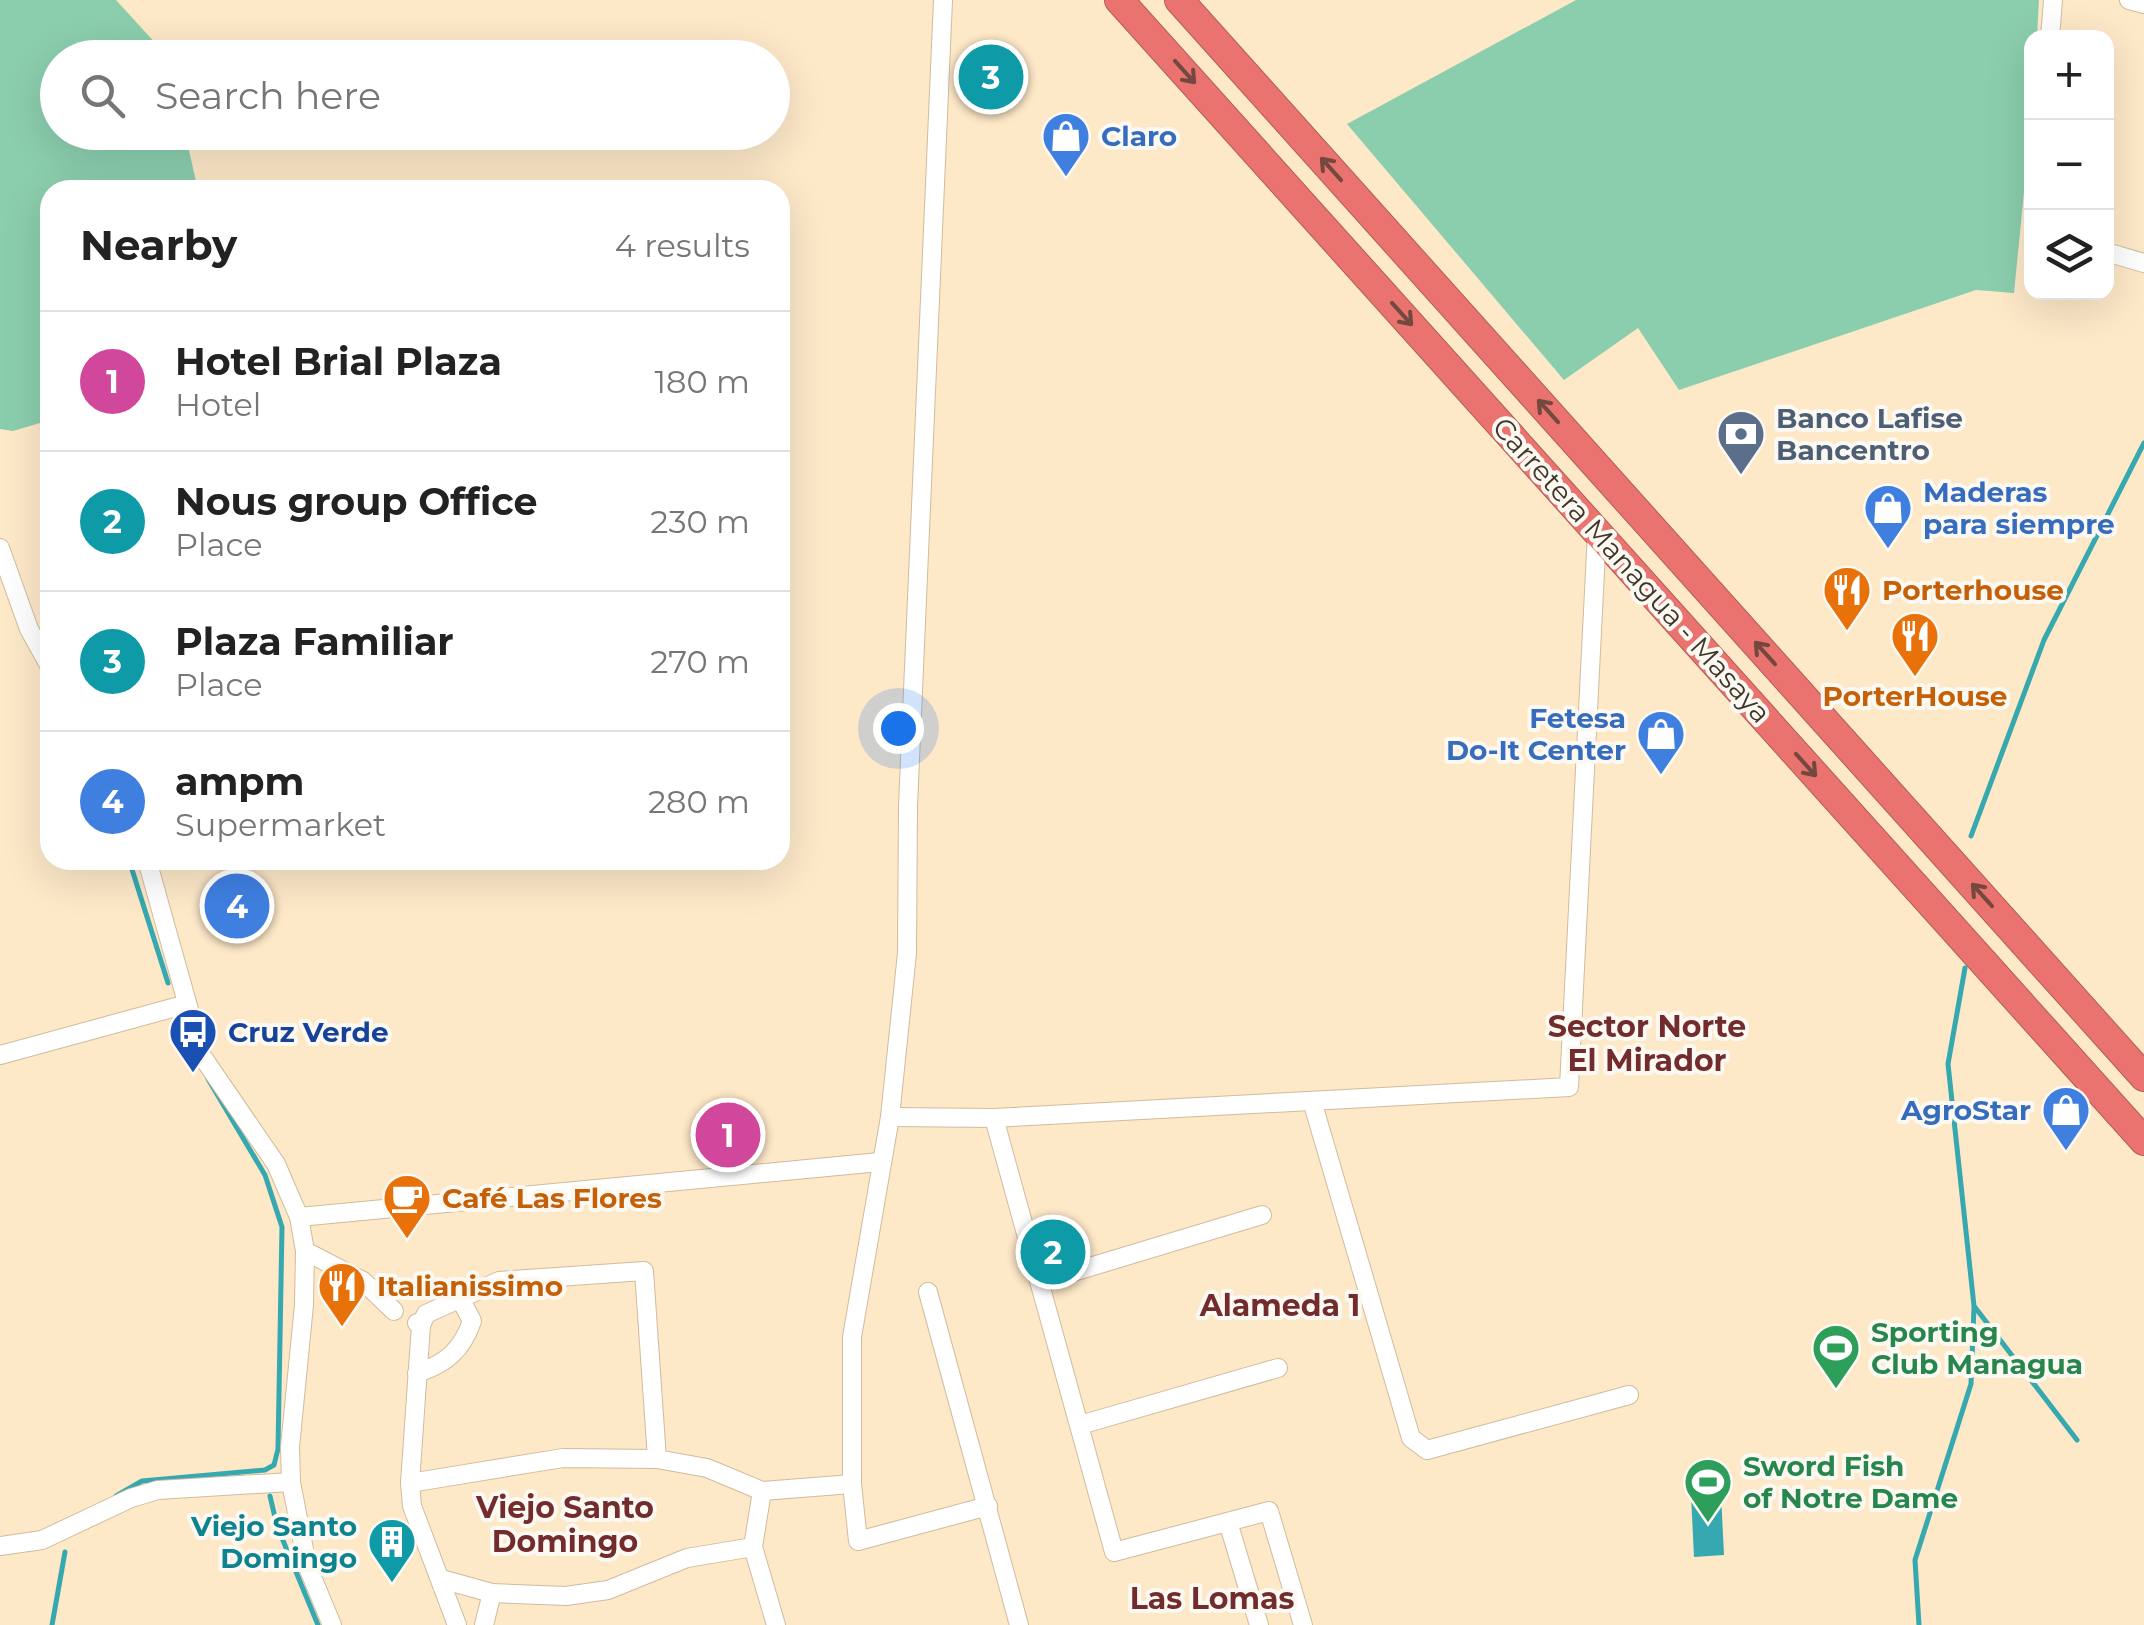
<!DOCTYPE html>
<meta charset="utf-8">
<style>
body{margin:0;font-family:Montserrat,sans-serif;background:#f2f2f2;color:#222}
.controls{position:absolute;right:30px;top:30px;display:grid;overflow:hidden;border-radius:20px;box-shadow:0 10px 40px #0002}
.controls button{width:90px;height:90px;display:grid;place-items:center;padding:0;border:0;border-bottom:2px solid #e0e0e0;background:#fff;color:#222;font:50px sans-serif}
.you{position:absolute;left:898px;top:728px;width:35px;height:35px;margin:-25px;border:8px solid #fff;border-radius:50%;background:#1a73e8;box-shadow:0 0 0 15px #1a73e833}
.badge{display:grid;place-items:center;width:65px;height:65px;border-radius:50%;background:#d93025;color:#fff;font-size:32px;font-weight:700}
.pin{position:absolute;translate:-50% -50%;border:5px solid #fff;box-shadow:0 2px 10px #0006}
.list{margin:0;padding:0;list-style:none}
h2{display:flex;justify-content:space-between;align-items:center;height:130px;margin:0;padding:0 40px;font-size:42px}
h2 small{font-size:32px;font-weight:400;color:#767676}
.list li{display:grid;grid-template-columns:65px 1fr auto;gap:30px;align-items:center;box-sizing:border-box;height:140px;padding:0 40px;border-top:2px solid #e0e0e0}
.list b{display:block;font-size:38px;white-space:nowrap}
.list p{margin:0;font-size:32px;white-space:nowrap;color:#767676}
.list em{font-size:32px;font-style:normal;color:#767676}
.icon{flex:none;width:55px;height:55px;fill:none;stroke:currentColor;stroke-width:2;stroke-linecap:round;stroke-linejoin:round}
.map{position:relative;flex:none;width:2144px;height:1625px;overflow:hidden}
.search{position:absolute;background:#fff;box-shadow:0 10px 40px #0002;left:40px;top:40px;width:750px;height:110px;display:flex;align-items:center;gap:25px;box-sizing:border-box;padding:0 35px;border-radius:55px;color:#767676;font-size:38px}
.panel{position:absolute;background:#fff;box-shadow:0 10px 40px #0002;left:40px;top:180px;width:750px;height:690px;border-radius:30px}
.map>svg:first-child{display:block}
.green{fill:#8bceae}
.water{fill:#36a8af}
.lines{fill:none;stroke-linecap:round;stroke-linejoin:round}
.stream{stroke:#36a8af;stroke-width:5}
.minor-casing{stroke:#d0bc9d;stroke-width:20}
.highway-casing{stroke:#ae5e57;stroke-width:30}
.minor{stroke:#fff;stroke-width:18}
.highway{stroke:#ea736f;stroke-width:28}
.oneway{stroke:#72483f}
.labels{text-anchor:middle;dominant-baseline:central;stroke-width:8;stroke-linejoin:round;paint-order:stroke}
.shop-label{font-size:28px;font-weight:bold;fill:#366cbe;stroke:#fcf8f2;text-anchor:start}
.service-label{font-size:28px;font-weight:bold;fill:#4e5e75;stroke:#fcf8f2;text-anchor:start}
.street-label{font-size:28px;fill:#3f362a;stroke:#fcf8f2}
.food-label{font-size:28px;font-weight:bold;fill:#c56008;stroke:#fcf8f2;text-anchor:start}
.transit-label{font-size:28px;font-weight:bold;fill:#164399;stroke:#fcf8f2;text-anchor:start}
.leisure-label{font-size:28px;font-weight:bold;fill:#27864d;stroke:#fcf8f2;text-anchor:start}
.culture-label{font-size:28px;font-weight:bold;fill:#0d838f;stroke:#fcf8f2;text-anchor:end}
.neighbourhood-label{font-size:30px;font-weight:bold;fill:#732c2e;stroke:#fcf8f2}
</style>
<div class="map">
<svg width="2144" height="1625" viewBox="0 0 2144 1625">
<rect width="100%" height="100%" fill="#fde8c8"/>
<g class="green">
<path d="M 0,0 L 116,0 L 168,57 L 58,58 L 58,132 L 185,133 L 198,190 L 50,190 L 50,420 L 13,431 L 0,429 Z"/>
<path d="M 1576,0 L 2039,0 L 2037,37 L 2032,38 L 2031,121 L 2014,293 L 1976,290 L 1679,390 L 1638,328 L 1564,380 L 1347,124 Z"/>
</g>
<path class="water" d="M 1721,1494 L 1724,1555 L 1694,1557 L 1691,1495 Z"/>
<g class="lines">
<g class="stream">
<path d="M 1971,836 L 2044,640 L 2144,443"/>
<path d="M 129,860 L 168,983"/>
<path d="M 1965,968 L 1948,1064 L 1974,1306 L 2077,1440"/>
<path d="M 179,1011 L 191,1047"/>
<path d="M 116,1496 L 142,1481 L 265,1470 L 274,1465 L 278,1449 L 282,1227 L 265,1175 L 208,1079"/>
<path d="M 270,1496 L 277,1526 L 318,1625"/>
<path d="M 52,1625 L 65,1552"/>
<path d="M 1919,1625 L 1915,1560 L 1971,1384 L 1974,1307"/>
</g>
<g class="minor-casing">
<g id="minor">
<path d="M 943,0 L 908,806 L 907,953 L 890,1117 L 852,1337 L 852,1484 L 858,1541 L 988,1506"/>
<path d="M 2129,0 L 2144,4"/>
<path d="M 2050,38 L 2053,0"/>
<path d="M 2106,252 L 2144,263"/>
<path d="M 0,548 L 29,629 L 50,667"/>
<path d="M 147,860 L 202,1056 L 276,1164 L 299,1217 L 305,1251 L 304,1305 L 290,1447 L 291,1482 L 307,1565 L 332,1625"/>
<path d="M 0,1055 L 187,1004"/>
<path d="M 1312,1101 L 1411,1438 L 1427,1450 L 1629,1395"/>
<path d="M 890,1117 L 994,1118 L 1114,1552 L 1269,1511 L 1303,1625"/>
<path d="M 994,1118 L 1569,1087 L 1597,532"/>
<path d="M 299,1217 L 880,1162"/>
<path d="M 305,1251 L 363,1281 L 394,1311"/>
<path d="M 1040,1282 L 1262,1215"/>
<path d="M 928,1292 L 1019,1625"/>
<path d="M 417,1323 L 421,1325 L 410,1483 L 412,1506 L 457,1625"/>
<path d="M 421,1325 L 426,1314 L 499,1281 L 644,1271 L 657,1459"/>
<path d="M 417,1373 C 446,1364 462,1350 472,1321 L 461,1300"/>
<path d="M 1080,1425 L 1278,1368"/>
<path d="M 410,1483 L 563,1458 L 657,1459 L 707,1468 L 762,1491 L 852,1484"/>
<path d="M 762,1491 L 753,1547 L 776,1625"/>
<path d="M 1228,1522 L 1259,1625"/>
<path d="M 0,1546 L 42,1540 L 131,1498 L 158,1490 L 291,1482"/>
<path d="M 441,1579 L 492,1593 L 566,1596 L 608,1590 L 687,1558 L 753,1547"/>
<path d="M 484,1625 L 492,1593"/>
</g>
</g>
<g class="highway-casing">
<g id="highway">
<path d="M 1119,0 L 2144,1141"/>
<path d="M 1179,0 L 2144,1077"/>
</g>
</g>
<use href="#minor" class="minor"/>
<use href="#highway" class="highway"/>
</g>
<defs><path id="oneway-shaft" d="M-6 0H5M1.5-3L5.5 0L1.5 3" fill="none" stroke-width="1.6" stroke-linecap="round" stroke-linejoin="round" transform="scale(2.5)"/></defs>
<g class="oneway">
<use href="#oneway-shaft" transform="translate(1185 72) rotate(48)"/>
<use href="#oneway-shaft" transform="translate(1331 169) rotate(-132)"/>
<use href="#oneway-shaft" transform="translate(1402 314) rotate(48)"/>
<use href="#oneway-shaft" transform="translate(1548 411) rotate(-132)"/>
<use href="#oneway-shaft" transform="translate(1765 653) rotate(-132)"/>
<use href="#oneway-shaft" transform="translate(1806 765) rotate(48)"/>
<use href="#oneway-shaft" transform="translate(1982 895) rotate(-132)"/>
</g>
<defs>
<g id="shop-pin" transform="scale(2.5)"><path d="M0 17L-7.5 6A9.5 9.5 0 1 1 7.5 6Z" fill="#3f7fe0" stroke="#fcf8f2"/><path d="M-5-2.5h2.3a2.7 3.5 0 0 1 5.4 0H5L5.5 6h-11ZM-1.5-2.5h3a1.5 2.3 0 0 0-3 0Z" fill="#fff"/></g>
<g id="bank-pin" transform="scale(2.5)"><path d="M0 17L-7.5 6A9.5 9.5 0 1 1 7.5 6Z" fill="#5c6f8a" stroke="#fcf8f2"/><path d="M-6-4H6V4H-6ZM0-2.3a2.3 2.3 0 1 0 0 4.6a2.3 2.3 0 1 0 0-4.6Z" fill="#fff"/></g>
<g id="restaurant-pin" transform="scale(2.5)"><path d="M0 17L-7.5 6A9.5 9.5 0 1 1 7.5 6Z" fill="#e8710a" stroke="#fcf8f2"/><path d="M-5-6h1v4h1v-4h1v4h1v-4h1v5L-1.5 .5V6h-2V.5L-5-1ZM5-6V6H3V1.5H1.5Q1.5-4 5-6Z" fill="#fff"/></g>
<g id="bus-pin" transform="scale(2.5)"><path d="M0 17L-7.5 6A9.5 9.5 0 1 1 7.5 6Z" fill="#1a4fb4" stroke="#fcf8f2"/><path d="M-5-6H5V4H4V6H2V4H-2V6H-4V4H-5ZM-3.5-4V0h7V-4ZM-3.5 1.2v1.5H-2V1.2ZM2 1.2v1.5H3.5V1.2Z" fill="#fff"/></g>
<g id="cafe-pin" transform="scale(2.5)"><path d="M0 17L-7.5 6A9.5 9.5 0 1 1 7.5 6Z" fill="#e8710a" stroke="#fcf8f2"/><path d="M-5.5-4.5H6V0H3Q3 3.5 0 3.5H-2.5Q-5.5 3.5-5.5 0ZM3-3.2v2h1.7v-2ZM-6 4.5H4V6H-6Z" fill="#fff"/></g>
<g id="stadium-pin" transform="scale(2.5)"><path d="M0 17L-7.5 6A9.5 9.5 0 1 1 7.5 6Z" fill="#2e9e5b" stroke="#fcf8f2"/><path d="M0-5a6.5 5 0 1 0 0 10a6.5 5 0 1 0 0-10ZM-3.5-1.8h7v3.6h-7Z" fill="#fff"/></g>
<g id="building-pin" transform="scale(2.5)"><path d="M0 17L-7.5 6A9.5 9.5 0 1 1 7.5 6Z" fill="#0f9aa8" stroke="#fcf8f2"/><path d="M-4-6H4V6H1V3H-1V6H-4ZM-2.5-4.3h1.7v1.8h-1.7ZM.8-4.3h1.7v1.8H.8ZM-2.5-1h1.7V.8h-1.7ZM.8-1h1.7V.8H.8Z" fill="#fff"/></g>
</defs>
<g fill-rule="evenodd">
<use href="#shop-pin" x="1066" y="136"/>
<use href="#bank-pin" x="1741" y="434"/>
<use href="#shop-pin" x="1888" y="508"/>
<use href="#restaurant-pin" x="1847" y="590"/>
<use href="#restaurant-pin" x="1915" y="636"/>
<use href="#shop-pin" x="1661" y="734"/>
<use href="#bus-pin" x="193" y="1032"/>
<use href="#shop-pin" x="2066" y="1110"/>
<use href="#cafe-pin" x="407" y="1198"/>
<use href="#restaurant-pin" x="342" y="1286"/>
<use href="#stadium-pin" x="1836" y="1348"/>
<use href="#stadium-pin" x="1708" y="1482"/>
<use href="#building-pin" x="392" y="1542"/>
</g>
<g class="labels">
<g class="shop-label">
<text x="1101" y="136">Claro</text>
<text x="1923" y="492">Maderas<tspan x="1923" dy="32">para siempre</tspan></text>
<text x="1626" y="718" text-anchor="end">Fetesa<tspan x="1626" dy="32">Do-It Center</tspan></text>
<text x="2031" y="1110" text-anchor="end">AgroStar</text>
</g>
<g class="service-label">
<text x="1776" y="418">Banco Lafise<tspan x="1776" dy="32">Bancentro</tspan></text>
</g>
<g class="street-label">
<text transform="translate(1632 570) rotate(48)">Carretera Managua - Masaya</text>
</g>
<g class="food-label">
<text x="1882" y="590">Porterhouse</text>
<text x="1915" y="696" text-anchor="middle">PorterHouse</text>
<text x="442" y="1198">Café Las Flores</text>
<text x="377" y="1286">Italianissimo</text>
</g>
<g class="transit-label">
<text x="228" y="1032">Cruz Verde</text>
</g>
<g class="leisure-label">
<text x="1871" y="1332">Sporting<tspan x="1871" dy="32">Club Managua</tspan></text>
<text x="1743" y="1466">Sword Fish<tspan x="1743" dy="32">of Notre Dame</tspan></text>
</g>
<g class="culture-label">
<text x="357" y="1526">Viejo Santo<tspan x="357" dy="32">Domingo</tspan></text>
</g>
<g class="neighbourhood-label">
<text x="1647" y="1026">Sector Norte<tspan x="1647" dy="34">El Mirador</tspan></text>
<text x="1280" y="1305">Alameda 1</text>
<text x="565" y="1507">Viejo Santo<tspan x="565" dy="34">Domingo</tspan></text>
<text x="1212" y="1598">Las Lomas</text>
</g>
</g>
</svg>
<div class="controls">
<button>+</button>
<button>−</button>
<button><svg class="icon" aria-label="layers" viewBox="0 0 24 24"><path d="M12 4l9 5-9 5-9-5zM3 14l9 5 9-5"/></svg></button>
</div>
<div class="you"></div>
<div class="pin badge" style="left:728px;top:1135px;background:#d1479c">1</div>
<div class="pin badge" style="left:1053px;top:1252px;background:#0f9aa8">2</div>
<div class="pin badge" style="left:991px;top:77px;background:#0f9aa8">3</div>
<div class="pin badge" style="left:237px;top:906px;background:#3f7fe0">4</div>
<div class="search"><svg class="icon" aria-label="search" viewBox="0 0 24 24"><circle cx="10" cy="10" r="6"/><path d="M15 15l6 6"/></svg>Search here</div>
<section class="panel">
<h2>Nearby<small>4 results</small></h2>
<ul class="list">
<li><span class="badge" style="background:#d1479c">1</span><div><b>Hotel Brial Plaza</b><p>Hotel</p></div><em>180 m</em></li>
<li><span class="badge" style="background:#0f9aa8">2</span><div><b>Nous group Office</b><p>Place</p></div><em>230 m</em></li>
<li><span class="badge" style="background:#0f9aa8">3</span><div><b>Plaza Familiar</b><p>Place</p></div><em>270 m</em></li>
<li><span class="badge" style="background:#3f7fe0">4</span><div><b>ampm</b><p>Supermarket</p></div><em>280 m</em></li>
</ul>
</section>
</div>
